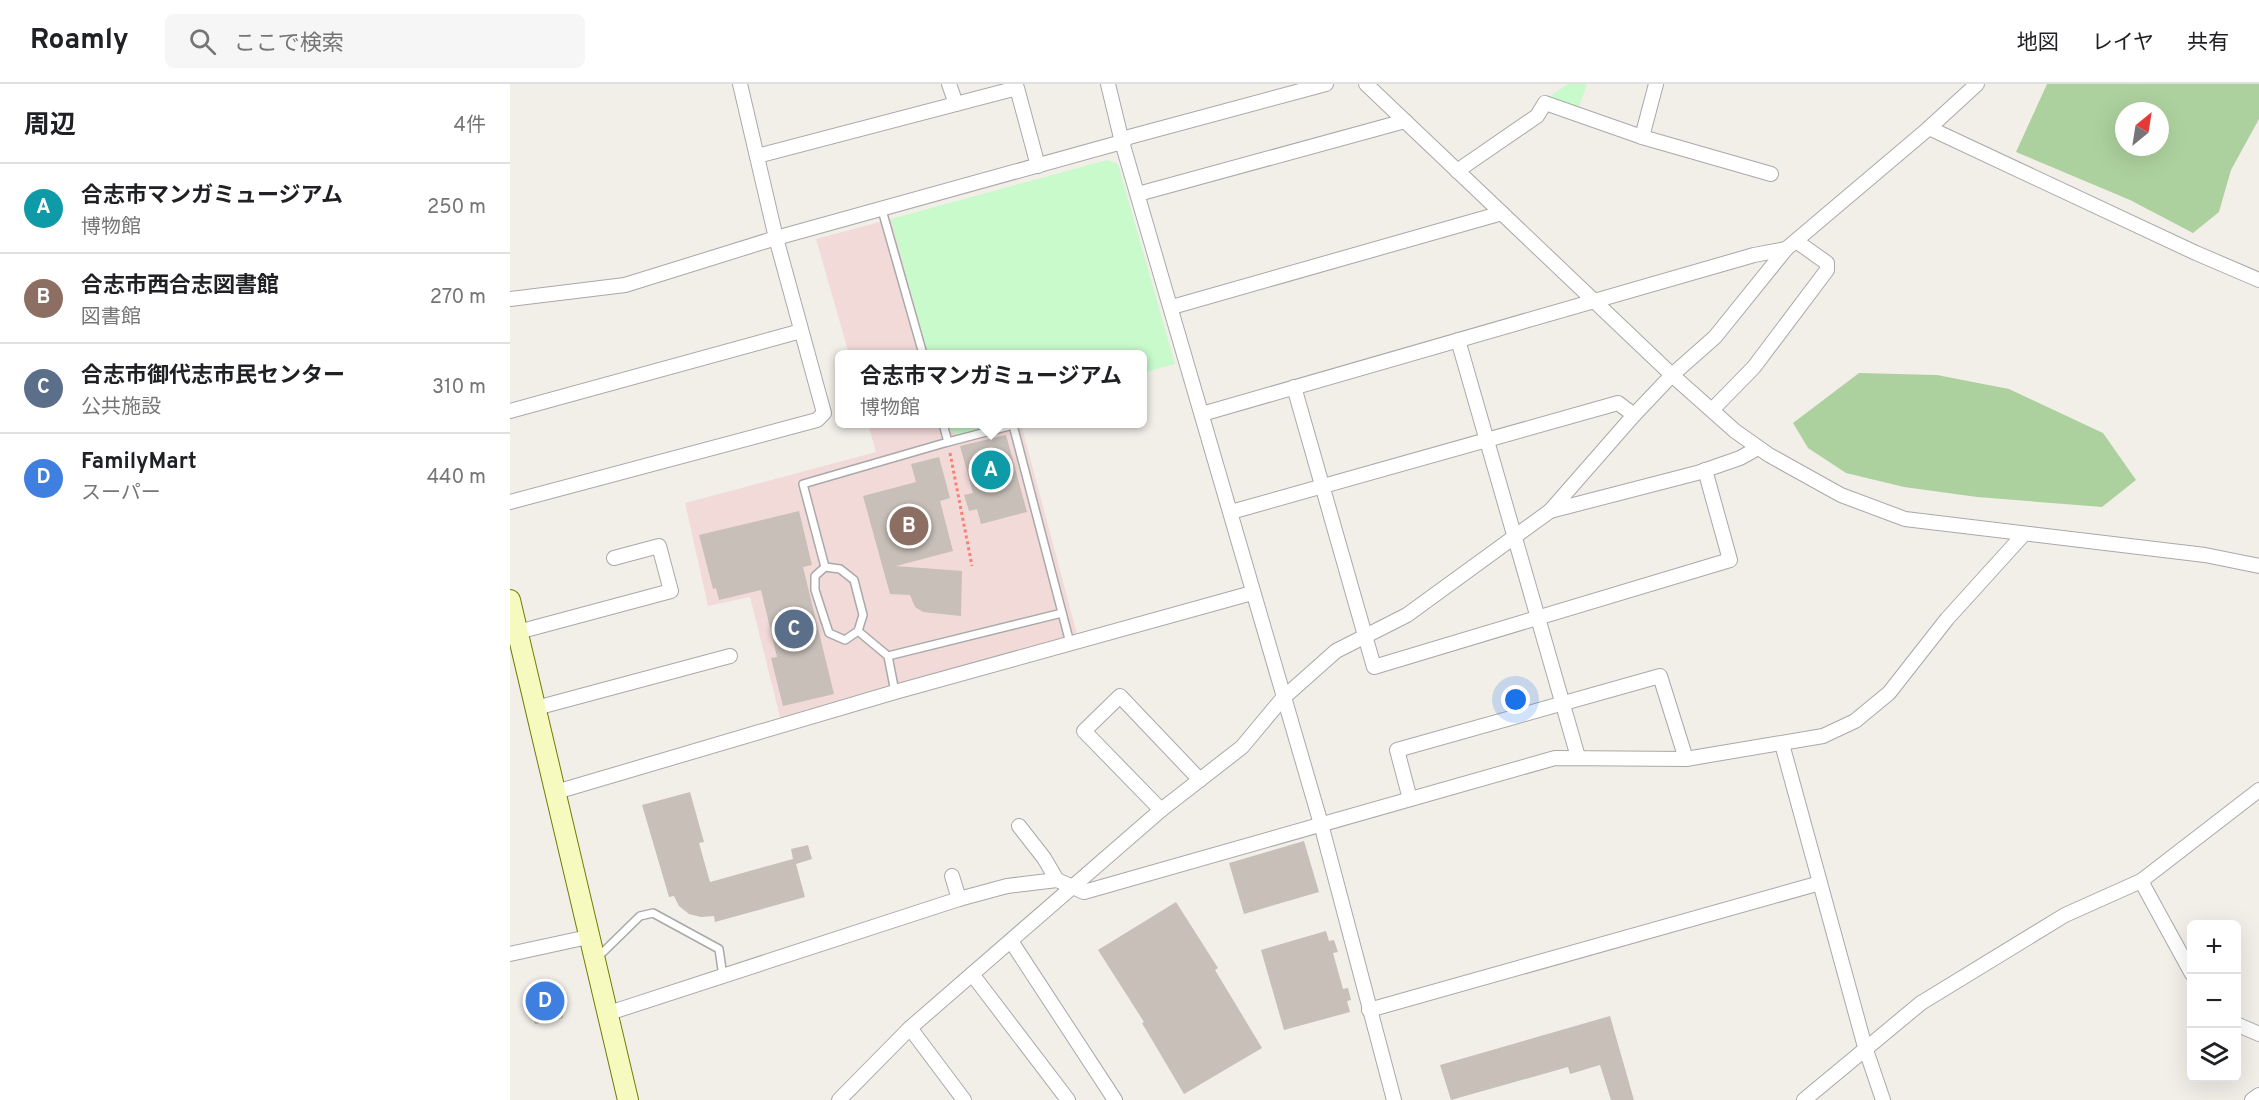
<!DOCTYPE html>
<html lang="ja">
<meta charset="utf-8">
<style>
body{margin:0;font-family:Overpass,"Noto Sans JP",sans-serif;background:#f6f6f6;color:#202124}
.controls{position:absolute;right:18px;bottom:18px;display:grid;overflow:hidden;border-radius:9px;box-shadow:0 6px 24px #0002}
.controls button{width:54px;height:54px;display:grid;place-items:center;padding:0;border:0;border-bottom:2px solid #e0e0e0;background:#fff;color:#202124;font:30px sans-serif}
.compass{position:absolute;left:1605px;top:18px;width:54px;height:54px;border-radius:50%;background:#fff;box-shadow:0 6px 24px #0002;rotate:30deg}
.you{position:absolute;left:1006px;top:616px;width:21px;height:21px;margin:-15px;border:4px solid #fff;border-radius:50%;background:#1a73e8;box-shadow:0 0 0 9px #1a73e833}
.badge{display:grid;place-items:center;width:39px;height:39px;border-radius:50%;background:#0b8043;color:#fff;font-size:20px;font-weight:700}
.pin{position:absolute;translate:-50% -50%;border:3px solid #fff;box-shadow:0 2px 6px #0006}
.popup{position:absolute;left:325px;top:266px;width:312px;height:78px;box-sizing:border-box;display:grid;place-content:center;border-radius:9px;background:#fff;filter:drop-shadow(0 2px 4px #0005);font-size:20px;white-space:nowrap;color:#757577}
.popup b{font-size:22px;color:#202124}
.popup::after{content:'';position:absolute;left:50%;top:100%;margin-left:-12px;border:12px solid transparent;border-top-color:#fff}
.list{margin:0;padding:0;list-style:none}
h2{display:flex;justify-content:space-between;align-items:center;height:78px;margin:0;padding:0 24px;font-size:26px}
h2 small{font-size:20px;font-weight:400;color:#757577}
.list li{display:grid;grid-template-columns:39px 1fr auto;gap:18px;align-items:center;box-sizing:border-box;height:90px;padding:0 24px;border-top:2px solid #e0e0e0}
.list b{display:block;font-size:22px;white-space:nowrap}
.list p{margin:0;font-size:20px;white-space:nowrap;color:#757577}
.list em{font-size:20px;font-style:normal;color:#757577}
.icon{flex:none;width:33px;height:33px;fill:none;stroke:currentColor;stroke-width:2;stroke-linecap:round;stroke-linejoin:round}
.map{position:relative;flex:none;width:1749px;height:1016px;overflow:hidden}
header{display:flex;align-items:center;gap:36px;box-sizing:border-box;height:84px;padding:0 30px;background:#fff;border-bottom:2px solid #e0e0e0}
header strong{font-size:28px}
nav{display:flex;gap:33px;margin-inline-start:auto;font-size:21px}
.search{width:420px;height:54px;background:#f6f6f6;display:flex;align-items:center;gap:15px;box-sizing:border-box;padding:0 21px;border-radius:9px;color:#757577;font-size:22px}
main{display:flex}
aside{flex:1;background:#fff}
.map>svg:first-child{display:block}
.commercial{fill:#f2dad9}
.forest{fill:#add19e;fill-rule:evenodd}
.park{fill:#c8facc}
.building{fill:#c7bfb8}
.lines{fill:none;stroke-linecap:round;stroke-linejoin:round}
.lane-casing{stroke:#a9a9a9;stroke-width:10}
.street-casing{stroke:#a9a9a9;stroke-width:16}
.secondary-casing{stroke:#707d05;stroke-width:22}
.path{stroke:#fa8072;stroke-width:3;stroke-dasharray:3 3;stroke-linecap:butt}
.lane{stroke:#fff;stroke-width:7}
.street{stroke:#fff;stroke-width:14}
.secondary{stroke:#f7fabf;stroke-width:20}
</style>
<header>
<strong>Roamly</strong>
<div class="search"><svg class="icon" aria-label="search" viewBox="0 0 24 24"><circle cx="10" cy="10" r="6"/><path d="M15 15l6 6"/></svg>ここで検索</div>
<nav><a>地図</a><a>レイヤ</a><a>共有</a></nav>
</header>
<main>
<aside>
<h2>周辺<small>4件</small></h2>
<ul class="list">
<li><span class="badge" style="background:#0f9aa8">A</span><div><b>合志市マンガミュージアム</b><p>博物館</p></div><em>250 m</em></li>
<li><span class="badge" style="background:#8d6e63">B</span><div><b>合志市西合志図書館</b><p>図書館</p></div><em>270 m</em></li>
<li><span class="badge" style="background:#5c6f8a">C</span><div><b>合志市御代志市民センター</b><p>公共施設</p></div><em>310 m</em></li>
<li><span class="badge" style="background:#3f7fe0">D</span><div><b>FamilyMart</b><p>スーパー</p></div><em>440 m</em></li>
</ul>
</aside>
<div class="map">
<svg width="1749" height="1016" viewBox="0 0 1749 1016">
<rect width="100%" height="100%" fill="#f2efe9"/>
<g class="commercial">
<path d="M 381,135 L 418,270 L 339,270 L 306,155 Z"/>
<path d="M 358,340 L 437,340 L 439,346 L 448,351 L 487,340 L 511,340 L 567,550 L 271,637 L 240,513 L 198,522 L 175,419 L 366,368 Z"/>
</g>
<g class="forest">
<path d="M 1537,0 L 1749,0 L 1749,35 L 1721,86 L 1709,128 L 1683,149 L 1620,116 L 1506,68 ZM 1614,27 L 1650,27 L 1650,63 L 1614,63 Z"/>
<path d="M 1349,289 L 1427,291 L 1499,305 L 1593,349 L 1626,396 L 1592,423 L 1467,413 L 1394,403 L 1336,389 L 1298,364 L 1283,339 Z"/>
</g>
<g class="park">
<path d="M 1058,0 L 1077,0 L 1068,26 L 1036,15 Z"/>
<path d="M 597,76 L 608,80 L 665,280 L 633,289 L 632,270 L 418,270 L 381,135 Z"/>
<path d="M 437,340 L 487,340 L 448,351 L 439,345 Z"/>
</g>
<g class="building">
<path d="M 496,351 L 517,428 L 471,440 L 467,425 L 459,427 L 454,411 L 463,409 L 450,362 Z"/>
<path d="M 429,373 L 440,414 L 430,417 L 443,467 L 386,482 L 452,487 L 451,532 L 413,528 L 405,523 L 400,511 L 380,510 L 353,412 L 406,398 L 401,380 Z"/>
<path d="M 289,427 L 302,481 L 293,483 L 324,610 L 273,622 L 261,574 L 267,573 L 251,506 L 209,516 L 206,504 L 203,505 L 189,451 Z"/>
<path d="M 180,708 L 194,758 L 189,759 L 200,798 L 283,775 L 281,765 L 298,761 L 302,775 L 286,780 L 295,813 L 205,838 L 204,832 L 191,833 L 179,830 L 169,822 L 164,812 L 159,813 L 132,721 Z"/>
<path d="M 794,757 L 809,808 L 734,830 L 719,779 Z"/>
<path d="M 666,818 L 708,884 L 705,886 L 752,964 L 674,1010 L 632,939 L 634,938 L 588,866 Z"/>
<path d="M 816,847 L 819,857 L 824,856 L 828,868 L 823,869 L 833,905 L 838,904 L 841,916 L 837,917 L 840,928 L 774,946 L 751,866 Z"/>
<path d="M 47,898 L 53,934 L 25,940 L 17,904 Z"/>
<path d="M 1100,932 L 1124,1016 L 1101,1016 L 1090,981 L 1060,990 L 1058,983 L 941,1016 L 930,981 Z"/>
</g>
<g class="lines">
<g class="lane-casing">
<g id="lane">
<path d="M 372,126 L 413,270"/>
<path d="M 438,358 L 503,341 L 560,559"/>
<path d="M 315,483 L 293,400 L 438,358 L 433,340"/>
<path d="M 315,483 L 330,485 L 344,496 L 353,531 L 348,547 L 335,556 L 319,549 L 305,506 L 305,492 Z"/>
<path d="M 348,547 L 378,572 L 385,608"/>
<path d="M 378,572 L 552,529"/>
<path d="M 88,873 L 130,832 L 143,829 L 209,865 L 213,892"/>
</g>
</g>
<g class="street-casing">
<g id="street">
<path d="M 439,0 L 446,20"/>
<path d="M 598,0 L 612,58 L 811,740 L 884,1016"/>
<path d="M 856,0 L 1162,291 L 1225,347 L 1259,371 L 1331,411 L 1395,435 L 1695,471 L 1749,482"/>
<path d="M 1419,44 L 1686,169 L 1749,196"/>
<path d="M 1132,53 L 1146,0"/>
<path d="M 247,72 L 507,4 L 528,82"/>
<path d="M 947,87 L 1027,32 L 1035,19 L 1132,53 L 1261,90"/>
<path d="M 628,110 L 895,37"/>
<path d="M 0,215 L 115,201 L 266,154 L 612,58 L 619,53 L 816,0"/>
<path d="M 662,223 L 992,129"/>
<path d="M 948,256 L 1068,673"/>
<path d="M 784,303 L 864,583 L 1220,476 L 1195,386"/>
<path d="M 1202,326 L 1244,283 L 1317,186 L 1317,179 L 1286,157"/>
<path d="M 0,327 L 291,247"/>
<path d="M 692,330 L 1244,171 L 1276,165"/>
<path d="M 0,418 L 307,336 L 314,329 L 266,154 L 230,0"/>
<path d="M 1040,427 L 1187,389 L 1230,374 L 1248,364"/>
<path d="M 721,428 L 1108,319 L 1124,331"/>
<path d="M 8,548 L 161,507 L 149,462 L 104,474"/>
<path d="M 26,624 L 220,572"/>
<path d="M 1272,660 L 1355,963 L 1373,1016"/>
<path d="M 46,708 L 385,608 L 742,509"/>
<path d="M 900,715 L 887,666 L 1150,592 L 1176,675"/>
<path d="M 651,726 L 574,647 L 610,612 L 690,696"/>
<path d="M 509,742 L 534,774 L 547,796"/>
<path d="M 442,792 L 449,815"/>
<path d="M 1631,797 L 1682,890"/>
<path d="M 501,857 L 605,1016"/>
<path d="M 0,870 L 78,853"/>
<path d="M 462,890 L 558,1016"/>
<path d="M 859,926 L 1310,799"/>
<path d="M 96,930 L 449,815 L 497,802 L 547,796 L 574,808 L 1045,674 L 1176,675 L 1313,652 L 1345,637 L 1379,609 L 1437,535 L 1514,450"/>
<path d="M 1726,940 L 1749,950"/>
<path d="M 400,944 L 454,1016"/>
<path d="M 329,1016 L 400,944 L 651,726 L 732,663 L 772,615 L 826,567 L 897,531 L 1040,427 L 1124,331 L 1162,291 L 1205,253 L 1276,165 L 1419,44 L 1467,0"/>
<path d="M 1294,1016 L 1411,919 L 1555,831 L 1631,797 L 1749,706"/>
<path d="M 1742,1016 L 1749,1011"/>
</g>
</g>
<g class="secondary-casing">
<path id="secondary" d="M 0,516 L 118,1016"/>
</g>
<path class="path" d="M 440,369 L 462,482"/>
<use href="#lane" class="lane"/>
<use href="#street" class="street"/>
<use href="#secondary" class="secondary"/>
</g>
</svg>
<div class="controls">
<button>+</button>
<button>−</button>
<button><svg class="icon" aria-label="layers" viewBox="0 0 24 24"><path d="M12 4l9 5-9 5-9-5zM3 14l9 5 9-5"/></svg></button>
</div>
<svg class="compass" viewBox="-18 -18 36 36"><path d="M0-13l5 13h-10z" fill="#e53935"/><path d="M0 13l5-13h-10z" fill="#757577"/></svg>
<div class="you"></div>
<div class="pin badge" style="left:481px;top:386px;background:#0f9aa8">A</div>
<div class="popup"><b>合志市マンガミュージアム</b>博物館</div>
<div class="pin badge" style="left:399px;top:442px;background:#8d6e63">B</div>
<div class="pin badge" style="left:284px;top:545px;background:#5c6f8a">C</div>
<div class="pin badge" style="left:35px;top:917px;background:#3f7fe0">D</div>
</div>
</main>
